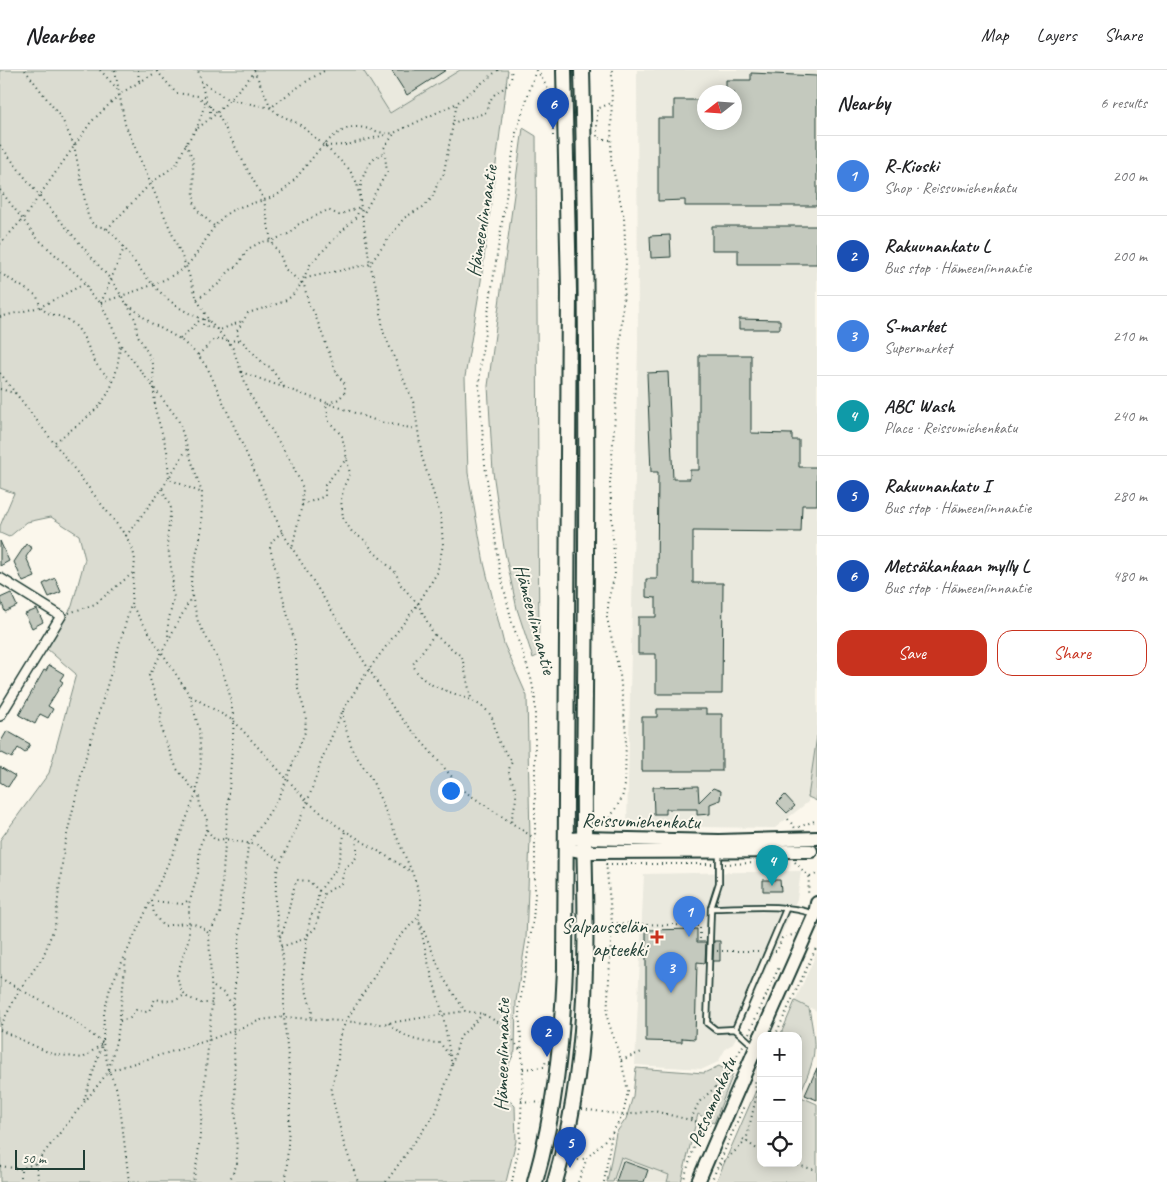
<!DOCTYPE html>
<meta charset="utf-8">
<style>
body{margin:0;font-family:Caveat,sans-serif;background:#f2f2f2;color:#202124}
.controls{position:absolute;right:15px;bottom:15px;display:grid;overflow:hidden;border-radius:10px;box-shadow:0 2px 12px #0003}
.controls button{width:45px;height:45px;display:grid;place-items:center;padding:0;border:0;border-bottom:1px solid #e0e0e0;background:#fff;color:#202124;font:25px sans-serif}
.compass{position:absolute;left:697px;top:15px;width:45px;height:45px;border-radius:50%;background:#fff;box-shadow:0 2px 12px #0003;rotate:253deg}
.scale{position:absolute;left:15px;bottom:12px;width:70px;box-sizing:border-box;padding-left:5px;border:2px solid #1f3d34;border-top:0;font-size:14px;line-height:18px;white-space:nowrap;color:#1f3d34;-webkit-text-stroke:4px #fbf7ec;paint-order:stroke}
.you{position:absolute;left:450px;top:720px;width:18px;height:18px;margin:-12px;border:4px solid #fff;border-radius:50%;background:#1a73e8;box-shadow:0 0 0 8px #1a73e833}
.badge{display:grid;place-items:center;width:32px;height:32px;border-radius:50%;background:#c8321e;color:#fff;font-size:16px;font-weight:700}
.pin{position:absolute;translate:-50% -41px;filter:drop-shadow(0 1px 2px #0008)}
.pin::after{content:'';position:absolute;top:26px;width:18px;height:15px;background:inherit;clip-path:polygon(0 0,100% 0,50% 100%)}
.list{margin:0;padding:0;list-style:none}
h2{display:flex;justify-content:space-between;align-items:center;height:65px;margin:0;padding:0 20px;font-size:21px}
h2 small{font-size:16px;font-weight:400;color:#757577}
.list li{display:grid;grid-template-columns:32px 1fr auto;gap:15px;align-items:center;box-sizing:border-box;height:80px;padding:0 20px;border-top:1px solid #e0e0e0}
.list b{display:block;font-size:19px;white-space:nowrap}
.list p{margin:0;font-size:16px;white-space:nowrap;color:#757577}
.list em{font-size:16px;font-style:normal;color:#757577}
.actions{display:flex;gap:10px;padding:15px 20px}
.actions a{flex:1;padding:11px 0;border:1px solid #c8321e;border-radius:15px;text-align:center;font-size:18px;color:#c8321e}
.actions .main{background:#c8321e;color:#fff}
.icon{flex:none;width:28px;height:28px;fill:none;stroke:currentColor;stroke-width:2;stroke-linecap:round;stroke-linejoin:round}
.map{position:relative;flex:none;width:817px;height:1112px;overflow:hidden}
header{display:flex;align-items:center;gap:30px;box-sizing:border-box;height:70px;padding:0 25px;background:#fff;border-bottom:1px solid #e0e0e0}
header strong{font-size:24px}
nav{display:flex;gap:28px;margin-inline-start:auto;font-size:18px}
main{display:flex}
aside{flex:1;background:#fff}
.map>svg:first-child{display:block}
.built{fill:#eae9de;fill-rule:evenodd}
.green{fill:#dbdcd1;stroke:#7d8c82}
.building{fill:#c4c9be;stroke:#1f3d34}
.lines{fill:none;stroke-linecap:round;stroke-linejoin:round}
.lane-casing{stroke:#1f3d34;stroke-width:8}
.street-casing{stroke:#1f3d34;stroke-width:12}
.secondary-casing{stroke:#1f3d34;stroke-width:16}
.primary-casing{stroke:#1f3d34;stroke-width:18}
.path{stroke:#1f3d34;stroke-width:2;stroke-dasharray:1 4;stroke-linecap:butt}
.lane{stroke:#fbf7ec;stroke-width:4.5}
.street{stroke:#fbf7ec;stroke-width:9}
.secondary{stroke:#fbf7ec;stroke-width:12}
.primary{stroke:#fbf7ec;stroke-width:14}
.poi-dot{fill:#c8321e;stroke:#fbf7ec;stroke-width:2}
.labels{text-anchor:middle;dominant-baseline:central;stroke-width:4;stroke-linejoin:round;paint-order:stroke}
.street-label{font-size:20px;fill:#1f3d34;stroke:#fbf7ec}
.poi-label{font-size:20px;fill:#1f3d34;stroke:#fbf7ec;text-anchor:end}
</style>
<header>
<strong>Nearbee</strong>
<nav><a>Map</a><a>Layers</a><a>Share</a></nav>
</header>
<main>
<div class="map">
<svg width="817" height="1112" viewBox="0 0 817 1112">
<rect width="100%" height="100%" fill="#fbf7ec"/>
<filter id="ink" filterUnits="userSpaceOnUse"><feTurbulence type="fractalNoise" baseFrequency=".02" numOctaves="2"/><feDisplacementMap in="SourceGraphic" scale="10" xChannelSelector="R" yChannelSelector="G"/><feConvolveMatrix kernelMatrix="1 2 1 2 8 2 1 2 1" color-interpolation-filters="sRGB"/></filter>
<g filter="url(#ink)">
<g class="built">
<path d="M 363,0 L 460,0 L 390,43 Z"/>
<path d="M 637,0 L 817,0 L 817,666 L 808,732 L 775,758 L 627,756 L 638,275 ZM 704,22 L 734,22 L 734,52 L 704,52 Z"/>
<path d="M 801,801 L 797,829 L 733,974 L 726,978 L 718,992 L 703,999 L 635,995 L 644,804 Z"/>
<path d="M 817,882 L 817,941 L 795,931 Z"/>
<path d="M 621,1087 L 669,1105 L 667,1112 L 613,1112 Z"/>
</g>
<g class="green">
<path d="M 0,0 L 363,0 L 390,43 L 460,0 L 508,0 L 481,211 L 465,307 L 468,403 L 484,493 L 504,574 L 527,626 L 530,769 L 526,869 L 516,931 L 515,981 L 504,1005 L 503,1024 L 515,1036 L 516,1071 L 506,1112 L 0,1112 L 0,770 L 49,703 L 76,604 L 47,579 L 72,536 L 85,489 L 79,465 L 51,447 L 27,452 L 9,467 L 0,463 L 0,456 L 14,423 L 0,418 Z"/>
<path d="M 523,58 L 536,66 L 539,585 L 533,588 L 517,539 L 504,478 L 493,402 L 488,316 Z"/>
<path d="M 817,666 L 817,731 L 808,727 Z"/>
<path d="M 795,931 L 809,938 C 817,983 817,984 799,1026 L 817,1034 L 817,1112 L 716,1112 L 761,1009 L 761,1093 L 798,1093 L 798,966 L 780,966 Z"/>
<path d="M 719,996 L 733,1004 L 714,1053 L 698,1044 L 681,1112 L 667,1112 L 669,1105 L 621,1087 L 613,1112 L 607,1112 L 616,1063 L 626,1049 L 633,1026 L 636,998 L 704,1003 Z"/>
</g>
<g class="building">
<path d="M 391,0 L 446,0 L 407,25 Z"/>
<path d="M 751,3 L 817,6 L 817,136 L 685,136 L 685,130 L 658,131 L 658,48 L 674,48 L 674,30 L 704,30 L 704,52 L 734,52 L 734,22 L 726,22 L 726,10 L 751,10 Z"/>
<path d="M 712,156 L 817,156 L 817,194 L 738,194 L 738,180 L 712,180 Z"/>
<path d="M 670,165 L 671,187 L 651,188 L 650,166 Z"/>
<path d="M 739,249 L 780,250 L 780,259 L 739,259 Z"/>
<path d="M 699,285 L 751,285 L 751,363 L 792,364 L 792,370 L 799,370 L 799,397 L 817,397 L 817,435 L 802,435 L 801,462 L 693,461 L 693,513 L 723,513 L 722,624 L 656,624 L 656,584 L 638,584 L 638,547 L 656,547 L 656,528 L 646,527 L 646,509 L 657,509 L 658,402 L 651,402 L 647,303 L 668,302 L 673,409 L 690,409 L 690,400 L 699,400 Z"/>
<path d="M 0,471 L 9,491 L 0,496 Z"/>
<path d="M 26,474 L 32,478 L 26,487 L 35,507 L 23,512 L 14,492 Z"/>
<path d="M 55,508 L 61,522 L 49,527 L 43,514 Z"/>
<path d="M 11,523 L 17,536 L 5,542 L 0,528 Z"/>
<path d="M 37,539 L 43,552 L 32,558 L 25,544 Z"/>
<path d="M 49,595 L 64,604 L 60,610 L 63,612 L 48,636 L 53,639 L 48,648 L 40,644 L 35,654 L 19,645 L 44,600 L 46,601 Z"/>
<path d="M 657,639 L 706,639 L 706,644 L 722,644 L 722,701 L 642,701 L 642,647 L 657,647 Z"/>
<path d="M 7,661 L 30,674 L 25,683 L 18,678 L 12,688 L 0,682 L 0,673 Z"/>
<path d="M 0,697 L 15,706 L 8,717 L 0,712 Z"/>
<path d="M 698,716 L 699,732 L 713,718 L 721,721 L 720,730 L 710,734 L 710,744 L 697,745 L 697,739 L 666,739 L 666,744 L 654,744 L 653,717 Z"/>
<path d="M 785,725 L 795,736 L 787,743 L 777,733 Z"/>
<path d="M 763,810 L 780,810 L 781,821 L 763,821 Z"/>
<path d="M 697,859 L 697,872 L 706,872 L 705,893 L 697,892 L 695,969 L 682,968 L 682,972 L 646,971 L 646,860 Z"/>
<path d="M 714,871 L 720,871 L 720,891 L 713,891 Z"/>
<path d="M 817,998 L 817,1030 L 805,1025 Z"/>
<path d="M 623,1091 L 648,1100 L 644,1112 L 616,1112 Z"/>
</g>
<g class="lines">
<g class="lane-casing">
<g id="lane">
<path d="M 719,784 L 719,813 L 711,838 L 707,953 L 716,960 L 735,959 L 755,977"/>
<path d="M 711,838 C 742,838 785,833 814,844"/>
<path d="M 735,959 L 786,839"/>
</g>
</g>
<g class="street-casing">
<path id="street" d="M 0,508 L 61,546 L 0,646"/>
</g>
<g class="secondary-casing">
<g id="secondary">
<path d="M 811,781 L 584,782 L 570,779 L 565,773 L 571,769 L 583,768 L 719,771 L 817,768"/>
<path d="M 761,966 L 815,844 L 817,833"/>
<path d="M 698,1112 L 761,966"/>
</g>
</g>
<g class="primary-casing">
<g id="primary">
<path d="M 535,1112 C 555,1042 562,971 565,899 L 569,220 L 564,0"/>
<path d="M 555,1112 C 575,1043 584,968 585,896 C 587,834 583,773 584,711 C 587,474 588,237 582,0"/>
</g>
</g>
<g class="path">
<path d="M 25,0 L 62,49 L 74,75 L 88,146 C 95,161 98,153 108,160 C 118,168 126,180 133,190 C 154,218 174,241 209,251"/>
<path d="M 100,0 L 120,22"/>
<path d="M 115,0 L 125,54 L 186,196 L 197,229 L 209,251 L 232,276 L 249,323 L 291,392 L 303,418 L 302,435 L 292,478"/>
<path d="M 138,0 L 139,11"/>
<path d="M 254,0 L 271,38 L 278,44 L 299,54 L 325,76 L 349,99 L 357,113 L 370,194 L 379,227 L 383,261 L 414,334 L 422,387 L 441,447 L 443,475 L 437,503 L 418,534 L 369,599 L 343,640 L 322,689 L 306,736 L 277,801 L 275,831 L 284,898 L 284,947 L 291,1017 L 286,1112"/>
<path d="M 537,0 L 552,26"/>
<path d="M 157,1 L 176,23 L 198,26 L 217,43 L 264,130 L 271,171 L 281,187 L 285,199 L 304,215 L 309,235 L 314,242 L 337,304 L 345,314 L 345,322 L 339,329 L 326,334 L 328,350 L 342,366 L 350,404 L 344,416 L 341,430 L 343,448 L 352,462 L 366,471 L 373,481 L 396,503 L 400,514 L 418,534 L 434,565 L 413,594 C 423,623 463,620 485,639 C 496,648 493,657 498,669 C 501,678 508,684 512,692 C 504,706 514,709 516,722 C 517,731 512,744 511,753"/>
<path d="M 201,11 L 227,29 L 271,38 C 276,32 320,1 327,0"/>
<path d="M 210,36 L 210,46"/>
<path d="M 452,54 C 462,48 474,48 486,42 C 488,37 490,30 493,26 C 502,17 514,17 511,0"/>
<path d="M 198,58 L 217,43 L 255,2"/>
<path d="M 553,66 L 553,58"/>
<path d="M 610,70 L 597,68 L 597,39 L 611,33"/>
<path d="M 186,74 L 193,89 L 194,132 L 198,141 L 214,156"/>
<path d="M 0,75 L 40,127 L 112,211 L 126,233 L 151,253 L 180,269 L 198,285 L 208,299 L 282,462 L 394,639 L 464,721 L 534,768"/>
<path d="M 325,76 L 347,75 L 385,65"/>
<path d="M 0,120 L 37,168 L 86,213 L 90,224 L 101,233 L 120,274 L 178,349 L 202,423 L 201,463 L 191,509 L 192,526 L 198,552 L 219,591 L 229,621 L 234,651 L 220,843 L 209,864 L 212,933 L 198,1086 L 193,1112"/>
<path d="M 360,126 C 360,110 367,89 384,83"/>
<path d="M 362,146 L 387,102 L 384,78 L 394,64"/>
<path d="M 107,159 L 151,113 L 176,95 L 186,74 L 197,58 L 206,31 L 198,0"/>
<path d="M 0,174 L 23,149 L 91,52 L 121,23 L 160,0"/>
<path d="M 0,203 L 37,226 C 43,251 55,240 71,252 C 84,261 89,282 97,295 C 102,302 108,306 113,312"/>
<path d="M 301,213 L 311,193 L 356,147 L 360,138"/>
<path d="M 197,229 L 220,213 L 229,201 L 237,196 L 248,179 L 261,172 L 271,171 L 288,164 L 293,161 L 297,155 L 328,140 L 339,145 L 360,137"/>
<path d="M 101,233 C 127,223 169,213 188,194 C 204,178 211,153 231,141 C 247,132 270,132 284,120 C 306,101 319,71 346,59 C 363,52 378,66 394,63 L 457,33 L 498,0"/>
<path d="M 101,233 L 124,178"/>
<path d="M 127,234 L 136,251 L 137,264 L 149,285 L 153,297 L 155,339 L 167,380 L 169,409 L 202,423"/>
<path d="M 0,247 L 40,237 L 86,213"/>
<path d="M 204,249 L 203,255 L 220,260 L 242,251"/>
<path d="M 180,269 L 201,249"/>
<path d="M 228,271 L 241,270"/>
<path d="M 198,285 L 214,270 L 226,269"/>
<path d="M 241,302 L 380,352 L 416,359"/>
<path d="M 0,303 L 126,466 L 133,480 L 135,490 L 131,535 L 84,693 L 64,777 L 55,855 L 43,887 L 20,919 L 0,957"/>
<path d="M 284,317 L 270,297 L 265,295 L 238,267 L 237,261 L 248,243 L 283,232 L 292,226 L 306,208 L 370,194 L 404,148 L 423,137 L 432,128 L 439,110 L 443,107 L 457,33"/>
<path d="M 0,319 L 18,324"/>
<path d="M 55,372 C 97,340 116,331 120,274"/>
<path d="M 162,419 L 171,438 L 167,470 L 173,511 L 171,518 L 174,527 L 168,553 L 168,568"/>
<path d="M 302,435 L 325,426 L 325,415 L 347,388"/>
<path d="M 126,466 L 162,419 L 188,377"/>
<path d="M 192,526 L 149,606 L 155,625 L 162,639 L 160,650 L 163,666 L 177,699 L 199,726 L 200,738 L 207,748 L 206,762 L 200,775 L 198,803 L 189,834 L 189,868 L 177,905 L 180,918 L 187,927 L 201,933 L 212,933"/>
<path d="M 69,543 L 95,534 L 134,502"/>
<path d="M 435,565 L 462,587 L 471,628"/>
<path d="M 191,626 L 234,651 L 308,732 L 336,755 L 412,802"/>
<path d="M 343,641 L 343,650 L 353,681 L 372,710 L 412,802 L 421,827 L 421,838 L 418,847 L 397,870 L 346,951 L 339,968 L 338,989 L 331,1022 L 344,1074 L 358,1112"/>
<path d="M 788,749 L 795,758"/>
<path d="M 607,757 L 608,751 L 622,728 L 625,715 L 626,664 L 620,605 L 607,548 L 609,527 L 615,505 L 610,414 L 626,193 L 624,148 L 611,90 L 612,0"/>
<path d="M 799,757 L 817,750"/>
<path d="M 207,760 L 215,770 L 225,769 L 257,775 L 281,791"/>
<path d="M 795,792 L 809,807 L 808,826"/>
<path d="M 606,794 L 713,794"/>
<path d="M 725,794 L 755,793"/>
<path d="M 810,806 L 817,804"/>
<path d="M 319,821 L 337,798 L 345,761"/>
<path d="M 152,831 L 154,844 L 163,856 C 182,854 196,848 209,864"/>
<path d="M 152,831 L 183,834 L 190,829"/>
<path d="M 420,852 L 444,909 L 465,941"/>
<path d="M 612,853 L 700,856 L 700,872"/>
<path d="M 280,867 C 289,850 289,828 297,810 L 309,811 L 319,821 L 316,837 L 310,848 L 302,906 L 312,941 L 311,949"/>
<path d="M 281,877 L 304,869 L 316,857 L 324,824 L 341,813 L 345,798 C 359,787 358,787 356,769"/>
<path d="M 717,881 L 760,881"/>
<path d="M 775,881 L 777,881 L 782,868 L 796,864"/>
<path d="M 0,908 L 66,945 L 103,973"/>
<path d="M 214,917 L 225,924 L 233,936"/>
<path d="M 120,951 L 130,948 L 136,940 L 145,942 L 149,941 L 155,929 C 166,931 176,933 185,924"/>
<path d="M 389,953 C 403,968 420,973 440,973 L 449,985"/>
<path d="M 0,960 L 52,984 L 83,988 L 103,973"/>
<path d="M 749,963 L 780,895"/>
<path d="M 775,966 L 817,876"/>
<path d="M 621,990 L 642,982"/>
<path d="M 452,994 L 460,967 L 483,944"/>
<path d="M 109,999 L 118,963 L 126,888"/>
<path d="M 523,999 L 544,997 L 546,991"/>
<path d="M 84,1030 L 102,975"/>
<path d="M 521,1031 L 541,1033"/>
<path d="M 582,1039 L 623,1045 L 654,1041 L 710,1055"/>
<path d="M 691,1049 L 699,1032 L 721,1012 L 744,974"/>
<path d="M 743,1069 L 761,1082"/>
<path d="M 573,1091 L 587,1088"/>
<path d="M 36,1093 L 39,1112"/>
<path d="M 788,1093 L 817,1100"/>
<path d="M 720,1095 L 746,1071 L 756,1028 L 755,1009"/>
<path d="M 0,1096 L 21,1099 L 36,1093 L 109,1001 L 209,970 L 261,950 L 284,947 L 382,954 L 465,941 L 483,944 L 503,955 L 520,980"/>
<path d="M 21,1112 L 21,1099"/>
<path d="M 129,1112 L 120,1036 L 116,1017 L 109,1001 L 103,973 L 104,943 L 110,918 L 173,783 L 196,724 L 201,693 L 199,659 L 190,626 L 132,536"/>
<path d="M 229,1112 L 237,1094 L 233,936 L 248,775 L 280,726 L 305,662 L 306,645 L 298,619 L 295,573 L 270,478 L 272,471 L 282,462"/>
<path d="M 386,1112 L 436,1042 L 452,996 L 443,945 L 429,896 L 418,847"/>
<path d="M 512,1112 L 520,1070 L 523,999 L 519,939 L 533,850 L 535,825 L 535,628 L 531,608 L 512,552 L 499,497 L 485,395 L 479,317 L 481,288 L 516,63 L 536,0"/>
<path d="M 578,1112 L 587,1088 L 611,1064"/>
<path d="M 604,1112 L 612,1063 L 623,1045 L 628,1021 L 621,990 L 607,947 L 612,853 L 606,792"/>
<path d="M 683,1112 L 702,1052"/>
<path d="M 711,1112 L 744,1036"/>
</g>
<use href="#lane" class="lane"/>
<use href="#street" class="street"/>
<use href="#secondary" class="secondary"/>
<use href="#primary" class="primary"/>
</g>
</g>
<path class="poi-dot" d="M654.5 859.5h5v5h5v5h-5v5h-5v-5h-5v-5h5z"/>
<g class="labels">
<g class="street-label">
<text transform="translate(482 151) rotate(-81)">Hämeenlinnantie</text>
<text transform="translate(535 549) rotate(75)">Hämeenlinnantie</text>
<text transform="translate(641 751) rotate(1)">Reissumiehenkatu</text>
<text transform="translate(502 985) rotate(-89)">Hämeenlinnantie</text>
<text transform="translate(712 1032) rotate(-67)">Petsamonkatu</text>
</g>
<g class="poi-label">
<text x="647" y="856">Salpausselän<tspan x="647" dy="23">apteekki</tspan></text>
</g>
</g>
</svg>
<div class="controls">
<button>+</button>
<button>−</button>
<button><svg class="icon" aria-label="locate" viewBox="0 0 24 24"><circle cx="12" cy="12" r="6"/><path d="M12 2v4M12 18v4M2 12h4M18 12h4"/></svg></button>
</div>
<svg class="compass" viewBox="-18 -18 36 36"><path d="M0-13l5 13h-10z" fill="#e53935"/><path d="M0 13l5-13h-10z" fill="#757577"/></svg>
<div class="scale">50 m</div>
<div class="you"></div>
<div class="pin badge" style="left:689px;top:867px;background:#3f7fe0">1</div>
<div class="pin badge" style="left:547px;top:987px;background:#1a4fb4">2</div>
<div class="pin badge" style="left:671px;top:923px;background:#3f7fe0">3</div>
<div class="pin badge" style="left:772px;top:816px;background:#0f9aa8">4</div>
<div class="pin badge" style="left:570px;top:1098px;background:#1a4fb4">5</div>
<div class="pin badge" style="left:553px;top:59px;background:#1a4fb4">6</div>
</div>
<aside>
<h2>Nearby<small>6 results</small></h2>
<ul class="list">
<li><span class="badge" style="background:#3f7fe0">1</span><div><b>R-Kioski</b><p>Shop · Reissumiehenkatu</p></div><em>200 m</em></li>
<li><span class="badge" style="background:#1a4fb4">2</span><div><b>Rakuunankatu L</b><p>Bus stop · Hämeenlinnantie</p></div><em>200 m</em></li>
<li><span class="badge" style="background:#3f7fe0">3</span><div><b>S-market</b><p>Supermarket</p></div><em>210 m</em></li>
<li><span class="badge" style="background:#0f9aa8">4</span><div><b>ABC Wash</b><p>Place · Reissumiehenkatu</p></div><em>240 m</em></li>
<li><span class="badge" style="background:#1a4fb4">5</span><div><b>Rakuunankatu I</b><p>Bus stop · Hämeenlinnantie</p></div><em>280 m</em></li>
<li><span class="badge" style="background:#1a4fb4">6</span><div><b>Metsäkankaan mylly L</b><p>Bus stop · Hämeenlinnantie</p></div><em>480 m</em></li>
</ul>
<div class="actions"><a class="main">Save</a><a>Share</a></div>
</aside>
</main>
